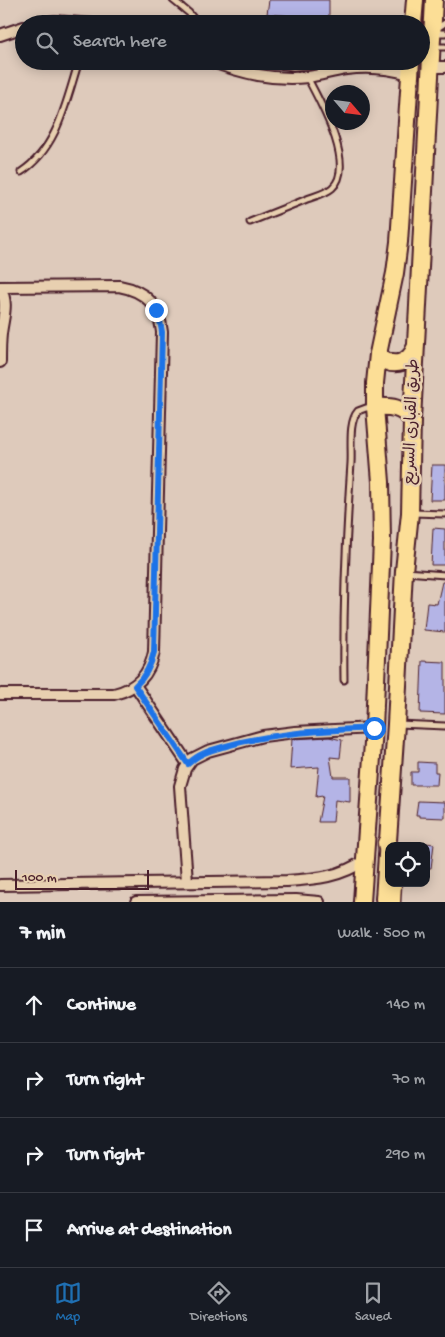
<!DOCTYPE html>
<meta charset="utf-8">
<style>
body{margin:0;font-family:"Gochi Hand","Playpen Sans Arabic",sans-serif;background:#20242c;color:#f1f3f6}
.controls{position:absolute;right:15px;bottom:15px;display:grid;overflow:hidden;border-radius:10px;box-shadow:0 2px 12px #0003}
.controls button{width:45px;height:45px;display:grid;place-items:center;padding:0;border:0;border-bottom:1px solid #363941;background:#171b24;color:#f1f3f6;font:25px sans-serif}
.compass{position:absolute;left:325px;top:85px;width:45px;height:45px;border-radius:50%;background:#171b24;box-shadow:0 2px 12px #0003;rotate:118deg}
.scale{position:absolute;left:15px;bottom:12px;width:134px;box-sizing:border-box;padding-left:5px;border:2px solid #4a1f2b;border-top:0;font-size:14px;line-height:18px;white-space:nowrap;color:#4a1f2b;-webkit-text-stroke:4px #e8d0b0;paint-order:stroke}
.stop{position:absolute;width:15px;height:15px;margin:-11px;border:4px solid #1a73e8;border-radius:50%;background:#fff}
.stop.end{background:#1a73e8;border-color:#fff;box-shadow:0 1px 5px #0008}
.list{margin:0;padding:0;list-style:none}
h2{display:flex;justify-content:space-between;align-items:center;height:65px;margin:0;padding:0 20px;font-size:21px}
h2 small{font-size:16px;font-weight:400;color:#9ea1a6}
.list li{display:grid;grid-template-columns:32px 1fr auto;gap:15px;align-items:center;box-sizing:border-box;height:75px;padding:0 20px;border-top:1px solid #363941}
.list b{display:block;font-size:19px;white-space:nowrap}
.list em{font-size:16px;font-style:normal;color:#9ea1a6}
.icon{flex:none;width:28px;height:28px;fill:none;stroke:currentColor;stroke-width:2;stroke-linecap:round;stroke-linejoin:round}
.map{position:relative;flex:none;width:445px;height:902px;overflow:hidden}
.search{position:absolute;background:#171b24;box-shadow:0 2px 12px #0003;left:15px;right:15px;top:15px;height:55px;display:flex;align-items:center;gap:12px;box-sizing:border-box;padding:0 18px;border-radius:28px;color:#9ea1a6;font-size:19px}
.sheet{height:365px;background:#171b24}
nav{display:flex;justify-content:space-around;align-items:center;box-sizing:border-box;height:70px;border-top:1px solid #363941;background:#171b24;font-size:14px;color:#9ea1a6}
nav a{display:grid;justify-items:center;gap:2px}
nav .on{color:#1f6fb2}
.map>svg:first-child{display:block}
.building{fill:#b4b4e6;stroke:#4a1f2b}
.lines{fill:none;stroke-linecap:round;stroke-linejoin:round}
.service-casing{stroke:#4a1f2b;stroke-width:9}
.minor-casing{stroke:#4a1f2b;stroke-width:14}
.trunk-casing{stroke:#4a1f2b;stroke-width:20}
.motorway-casing{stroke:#4a1f2b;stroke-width:21}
.service{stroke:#e8d0b0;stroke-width:5}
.minor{stroke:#e8d0b0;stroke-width:10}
.trunk{stroke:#fcde96;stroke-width:16}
.motorway{stroke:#fcde96;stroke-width:18}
.route{stroke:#1a73e8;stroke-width:6}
.labels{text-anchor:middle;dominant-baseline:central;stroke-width:5;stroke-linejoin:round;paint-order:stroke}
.street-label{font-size:16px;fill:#4a1f2b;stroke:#e8d0b0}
</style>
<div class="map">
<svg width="445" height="902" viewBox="0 0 445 902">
<rect width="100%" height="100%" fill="#decabb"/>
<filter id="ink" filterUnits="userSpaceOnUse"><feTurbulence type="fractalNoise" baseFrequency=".02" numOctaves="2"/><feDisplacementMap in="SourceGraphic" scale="10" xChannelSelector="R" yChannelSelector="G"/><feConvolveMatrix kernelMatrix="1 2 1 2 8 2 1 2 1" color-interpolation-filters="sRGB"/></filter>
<g filter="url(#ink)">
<g class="building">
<path d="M 269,0 L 329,0 L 329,24 L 295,24 L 294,16 L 267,14 Z"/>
<path d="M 432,465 L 445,465 L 445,500 L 430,500 Z"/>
<path d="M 433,528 L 445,529 L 445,565 L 431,565 Z"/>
<path d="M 442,582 L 445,582 L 445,632 L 424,630 L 427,603 L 437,604 Z"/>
<path d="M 422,661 L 445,662 L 445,714 L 420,713 Z"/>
<path d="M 329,737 L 342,740 L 340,758 L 330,757 L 333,777 L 350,777 L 350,802 L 335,800 L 333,822 L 318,822 L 323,796 L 316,797 L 319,767 L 290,769 L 292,739 Z"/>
<path d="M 418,762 L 435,763 L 435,772 L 438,772 L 437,785 L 411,785 L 411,772 L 418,772 Z"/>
<path d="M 418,801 L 445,802 L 445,818 L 419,817 L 419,815 L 416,815 Z"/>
<path d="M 426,843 L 434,844 L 431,868 L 426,868 Z"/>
</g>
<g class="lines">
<g class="service-casing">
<g id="service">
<path d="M 173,0 L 189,13 L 198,24"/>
<path d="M 436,29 L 445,23"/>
<path d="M 435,33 L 445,33"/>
<path d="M 433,47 L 445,47"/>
<path d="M 248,61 L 293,67 L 338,64 L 343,69"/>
<path d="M 21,172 C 58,148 66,101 79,61"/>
<path d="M 250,222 C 269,214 288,207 307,199 C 315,196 325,194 332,188 C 357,166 319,100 307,77"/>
<path d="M 413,513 L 445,514"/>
<path d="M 406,572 L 445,575"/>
<path d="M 344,680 C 343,607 346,536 351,463 C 352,448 348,422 358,411 L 366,408 L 373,407"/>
<path d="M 398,724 L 445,726"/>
</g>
</g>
<g class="minor-casing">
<g id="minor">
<path d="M 37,24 L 55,21 L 93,24"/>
<path d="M 0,35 L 24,27"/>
<path d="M 210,61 C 242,73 274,81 308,77 C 321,75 333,71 346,69 C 368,66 389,68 410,74"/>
<path d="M 430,67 L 445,67"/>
<path d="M 0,287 C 9,304 3,316 1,334 C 0,343 0,352 0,362"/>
<path d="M 135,685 L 188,764"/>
<path d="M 0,694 L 114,694 C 136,689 150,674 154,652 L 162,332 C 159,305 146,291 119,286 L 0,287"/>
<path d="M 187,881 L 180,786 L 185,769 L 192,759 L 208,751 L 263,736 L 295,732 L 374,728"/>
<path d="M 0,885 L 287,881 C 316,879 341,877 365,860"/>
<path d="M 136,902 L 296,900 L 319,902"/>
</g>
</g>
<g class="trunk-casing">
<g id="trunk">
<path d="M 413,24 L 415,0"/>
<path d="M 378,354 C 390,369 408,365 415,348"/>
<path d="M 375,407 C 391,406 402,407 412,420"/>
<path d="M 384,899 L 396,724 L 404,571 L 410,513 L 412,420 L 434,0"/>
<path d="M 362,902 L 374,728 L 382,541 L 381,482 L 375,407 L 375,383 L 378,354 L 395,273 L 399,242 L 411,61"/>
</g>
</g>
<g class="motorway-casing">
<g id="motorway">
<path d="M 387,843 L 389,851"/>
<path d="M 391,902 L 392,883"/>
</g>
</g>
<use href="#service" class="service"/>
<use href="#minor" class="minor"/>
<use href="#trunk" class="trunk"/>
<use href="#motorway" class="motorway"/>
</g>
</g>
<g class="lines" filter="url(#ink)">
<path class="route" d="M 156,310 L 160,321 L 162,332 L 154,652 C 151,666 146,676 135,686 L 188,764 C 199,753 212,750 226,746 C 275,732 324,731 374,728"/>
</g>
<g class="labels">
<g class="street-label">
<text transform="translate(413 422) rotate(-88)">طريق القبارى السريع</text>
</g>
</g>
</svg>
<div class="controls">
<button><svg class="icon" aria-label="locate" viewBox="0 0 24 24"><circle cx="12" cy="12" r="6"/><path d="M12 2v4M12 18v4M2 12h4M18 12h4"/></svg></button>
</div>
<svg class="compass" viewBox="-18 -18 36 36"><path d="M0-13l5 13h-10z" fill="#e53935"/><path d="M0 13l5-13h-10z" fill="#9ea1a6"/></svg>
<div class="scale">100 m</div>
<div class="stop" style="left:374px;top:728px"></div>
<div class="stop end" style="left:156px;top:310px"></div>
<div class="search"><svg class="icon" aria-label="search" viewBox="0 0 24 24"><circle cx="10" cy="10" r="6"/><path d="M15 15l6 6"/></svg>Search here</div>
</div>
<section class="sheet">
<h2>7 min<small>Walk · 500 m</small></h2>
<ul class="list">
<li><svg class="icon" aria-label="ahead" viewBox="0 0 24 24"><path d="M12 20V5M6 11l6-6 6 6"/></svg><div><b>Continue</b></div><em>140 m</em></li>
<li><svg class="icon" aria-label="right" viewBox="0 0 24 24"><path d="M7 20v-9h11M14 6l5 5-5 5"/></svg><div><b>Turn right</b></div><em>70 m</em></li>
<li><svg class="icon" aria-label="right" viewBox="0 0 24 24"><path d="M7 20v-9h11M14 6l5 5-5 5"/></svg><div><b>Turn right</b></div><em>290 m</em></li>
<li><svg class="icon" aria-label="arrive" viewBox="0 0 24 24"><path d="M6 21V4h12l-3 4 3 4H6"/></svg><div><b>Arrive at destination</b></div></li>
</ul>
</section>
<nav>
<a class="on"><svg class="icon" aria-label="map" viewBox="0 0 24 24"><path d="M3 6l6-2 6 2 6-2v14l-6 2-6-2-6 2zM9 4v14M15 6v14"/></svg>Map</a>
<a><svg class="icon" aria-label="directions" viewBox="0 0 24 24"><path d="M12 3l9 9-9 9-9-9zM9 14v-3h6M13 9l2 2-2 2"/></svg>Directions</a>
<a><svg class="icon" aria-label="saved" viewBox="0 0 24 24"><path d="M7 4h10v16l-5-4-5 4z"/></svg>Saved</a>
</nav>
